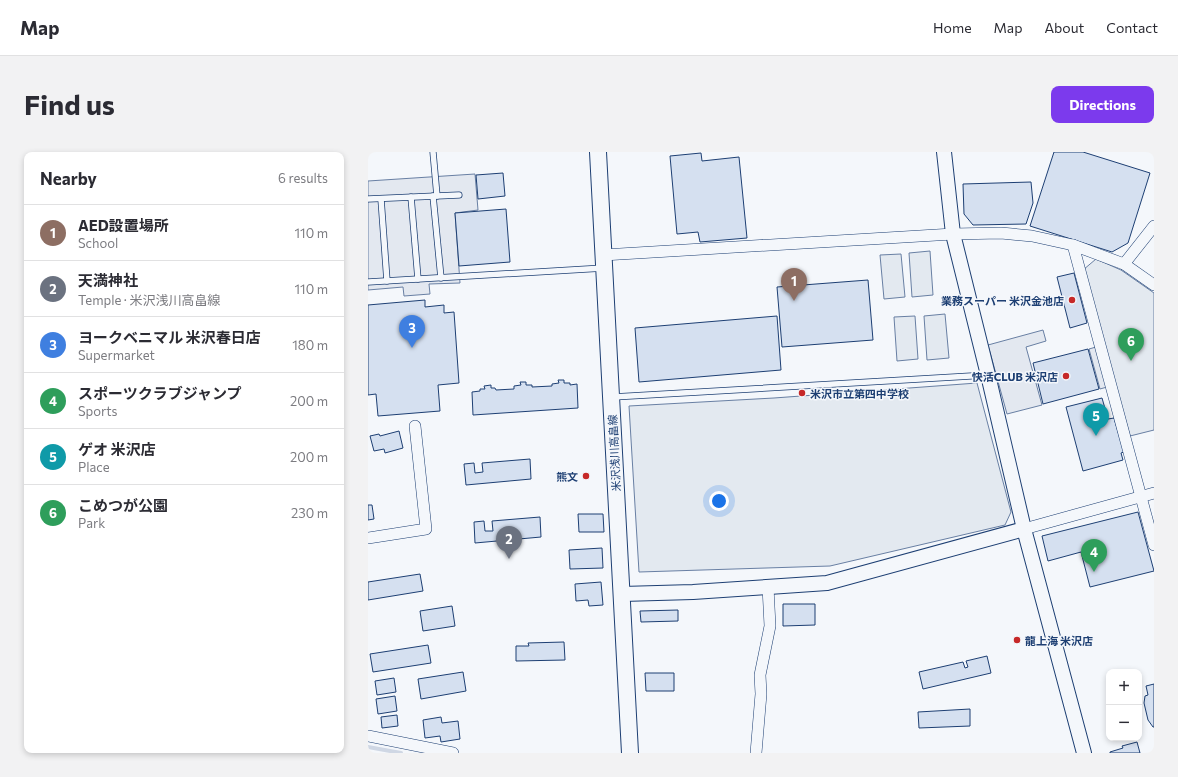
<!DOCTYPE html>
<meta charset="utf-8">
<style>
body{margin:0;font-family:Commissioner,"Noto Sans JP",sans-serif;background:#f2f2f3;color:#2b2b33}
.controls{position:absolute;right:12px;bottom:12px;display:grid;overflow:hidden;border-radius:8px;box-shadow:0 2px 6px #0003}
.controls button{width:36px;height:36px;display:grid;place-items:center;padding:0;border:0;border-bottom:1px solid #e1e1e2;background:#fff;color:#2b2b33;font:20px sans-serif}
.you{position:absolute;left:351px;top:349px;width:14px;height:14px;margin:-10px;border:3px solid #fff;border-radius:50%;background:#1a73e8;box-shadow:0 0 0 6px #1a73e833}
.badge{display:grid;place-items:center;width:26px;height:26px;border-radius:50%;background:#7c3aed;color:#fff;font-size:13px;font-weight:700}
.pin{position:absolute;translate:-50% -33px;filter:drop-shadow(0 1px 2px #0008)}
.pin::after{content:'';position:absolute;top:21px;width:14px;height:12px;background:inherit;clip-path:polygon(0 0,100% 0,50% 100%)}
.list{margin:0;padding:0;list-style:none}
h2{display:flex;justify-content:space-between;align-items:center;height:52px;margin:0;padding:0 16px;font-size:17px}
h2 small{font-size:13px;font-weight:400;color:#7c7c81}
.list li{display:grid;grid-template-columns:26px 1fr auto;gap:12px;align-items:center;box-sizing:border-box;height:56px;padding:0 16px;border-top:1px solid #e1e1e2}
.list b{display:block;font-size:15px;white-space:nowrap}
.list p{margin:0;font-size:13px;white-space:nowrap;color:#7c7c81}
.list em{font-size:13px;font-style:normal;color:#7c7c81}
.map{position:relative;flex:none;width:786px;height:601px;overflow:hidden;border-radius:8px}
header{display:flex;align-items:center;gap:24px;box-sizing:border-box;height:56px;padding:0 20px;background:#fff;border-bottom:1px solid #e1e1e2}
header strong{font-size:19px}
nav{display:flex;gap:22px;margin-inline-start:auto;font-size:14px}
.intro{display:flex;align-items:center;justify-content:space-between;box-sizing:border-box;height:96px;padding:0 24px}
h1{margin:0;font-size:28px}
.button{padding:10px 18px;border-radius:8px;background:#7c3aed;color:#fff;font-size:14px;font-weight:700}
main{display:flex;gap:24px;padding:0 24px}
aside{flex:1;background:#fff;border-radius:8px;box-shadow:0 2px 6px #0003}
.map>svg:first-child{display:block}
.green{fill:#e3e9f0;stroke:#687fa3}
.parking{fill:#e3e8f0;stroke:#687fa3}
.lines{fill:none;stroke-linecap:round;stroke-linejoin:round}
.stream{stroke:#cfd7e4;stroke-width:4}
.building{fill:#d5e0f0;stroke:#1d3f73}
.service-casing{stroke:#1d3f73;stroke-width:7}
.minor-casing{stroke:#1d3f73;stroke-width:12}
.tertiary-casing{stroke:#1d3f73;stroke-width:16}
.secondary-casing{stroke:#1d3f73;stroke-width:18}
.service{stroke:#f4f7fb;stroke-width:5.5}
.minor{stroke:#f4f7fb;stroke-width:11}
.tertiary{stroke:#f4f7fb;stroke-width:14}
.secondary{stroke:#f4f7fb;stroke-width:16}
.poi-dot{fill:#c62828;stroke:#f4f7fb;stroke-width:1.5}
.labels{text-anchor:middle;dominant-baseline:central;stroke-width:3;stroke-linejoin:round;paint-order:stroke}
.poi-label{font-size:11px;font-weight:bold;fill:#1d3f73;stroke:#f4f7fb;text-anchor:end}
.street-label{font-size:11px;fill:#1d3f73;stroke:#f4f7fb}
</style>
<header>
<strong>Map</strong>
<nav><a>Home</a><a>Map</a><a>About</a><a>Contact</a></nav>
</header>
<div class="intro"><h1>Find us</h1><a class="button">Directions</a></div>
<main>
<aside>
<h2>Nearby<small>6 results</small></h2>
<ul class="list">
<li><span class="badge" style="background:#8d6e63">1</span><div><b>AED設置場所</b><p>School</p></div><em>110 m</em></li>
<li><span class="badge" style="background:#6b7280">2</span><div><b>天満神社</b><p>Temple · 米沢浅川高畠線</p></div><em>110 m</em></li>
<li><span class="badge" style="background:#3f7fe0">3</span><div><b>ヨークベニマル 米沢春日店</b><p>Supermarket</p></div><em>180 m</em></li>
<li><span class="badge" style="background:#2e9e5b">4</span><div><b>スポーツクラブジャンプ</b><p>Sports</p></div><em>200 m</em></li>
<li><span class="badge" style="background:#0f9aa8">5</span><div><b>ゲオ 米沢店</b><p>Place</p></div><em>200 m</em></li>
<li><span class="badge" style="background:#2e9e5b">6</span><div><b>こめつが公園</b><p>Park</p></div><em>230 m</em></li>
</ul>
</aside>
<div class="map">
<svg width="786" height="601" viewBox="0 0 786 601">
<rect width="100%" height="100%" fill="#f4f7fb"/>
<g class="green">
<path d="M 562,99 L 565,143 L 544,145 L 541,101 Z"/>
<path d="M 533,102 L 537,145 L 516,147 L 512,103 Z"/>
<path d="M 728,107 L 753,118 L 786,141 L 786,278 L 762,284 L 715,118 Z"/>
<path d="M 577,162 L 581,206 L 559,208 L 556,164 Z"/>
<path d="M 547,164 L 550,207 L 529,209 L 526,165 Z"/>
<path d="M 609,231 L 643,360 L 637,373 L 462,414 L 271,420 L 261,254 L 406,246 Z"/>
</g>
<g class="parking">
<path d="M 107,22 L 110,58 L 87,61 L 92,131 L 61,132 L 62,142 L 36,144 L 35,135 L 0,138 L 0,29 Z"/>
<path d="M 675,178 L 678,189 L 658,195 L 674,253 L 639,262 L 620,193 Z"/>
<path d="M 728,195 L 739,235 L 732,237 L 721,197 Z"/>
</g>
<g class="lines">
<path class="stream" d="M 0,595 L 33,601"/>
</g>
<g class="building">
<path d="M 686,0 L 715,0 L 782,21 L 760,91 L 744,100 L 662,74 Z"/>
<path d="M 333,1 L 334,9 L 371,5 L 379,86 L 332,90 L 330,80 L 309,82 L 302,4 Z"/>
<path d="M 135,21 L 137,44 L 110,47 L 108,23 Z"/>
<path d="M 663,30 L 665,51 L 658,72 L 605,73 L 596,62 L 595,32 Z"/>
<path d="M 138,57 L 142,110 L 91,114 L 87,61 Z"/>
<path d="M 706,121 L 719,171 L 702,176 L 689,125 Z"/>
<path d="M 500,128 L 505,188 L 414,195 L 409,135 Z"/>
<path d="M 57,148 L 57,155 L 76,153 L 76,161 L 86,160 L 91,231 L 70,233 L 72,259 L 10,264 L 8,242 L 0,243 L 0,153 Z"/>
<path d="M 409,164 L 413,218 L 271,230 L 267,176 Z"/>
<path d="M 720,197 L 731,237 L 675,252 L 665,211 Z"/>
<path d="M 190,228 L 196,228 L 196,231 L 202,231 L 202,233 L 209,232 L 210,256 L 105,263 L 104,240 L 112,239 L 112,237 L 117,237 L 116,234 L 123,233 L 123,236 L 127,236 L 128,238 L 146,237 L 146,234 L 153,233 L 152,230 L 158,230 L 158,233 L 164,233 L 164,235 L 184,234 L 184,232 L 191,231 Z"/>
<path d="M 734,246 L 740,267 L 746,266 L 756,300 L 753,301 L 755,308 L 715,319 L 698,255 Z"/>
<path d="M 31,279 L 35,296 L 17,301 L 16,297 L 6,299 L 2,284 L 11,282 L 12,284 Z"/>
<path d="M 162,307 L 163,327 L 98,333 L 96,312 L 106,311 L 107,321 L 115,320 L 114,311 Z"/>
<path d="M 0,353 L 4,353 L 6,367 L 0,368 Z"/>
<path d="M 770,360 L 786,419 L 722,435 L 713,400 L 680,409 L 674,384 Z"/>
<path d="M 210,362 L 235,362 L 236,380 L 211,380 Z"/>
<path d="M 172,365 L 173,385 L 107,391 L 106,370 L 116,369 L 117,379 L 125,379 L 124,369 Z"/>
<path d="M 234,396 L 235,416 L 202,417 L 201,398 Z"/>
<path d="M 52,422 L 55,439 L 0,448 L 0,430 Z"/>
<path d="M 233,430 L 235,453 L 221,454 L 220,448 L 208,449 L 207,432 Z"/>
<path d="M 415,452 L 447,452 L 447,473 L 415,474 Z"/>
<path d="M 84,454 L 87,474 L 55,479 L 52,459 Z"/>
<path d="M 310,458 L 310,469 L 273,470 L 272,459 Z"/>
<path d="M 196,490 L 197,508 L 148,509 L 148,494 L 161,494 L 160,491 Z"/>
<path d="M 60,493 L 63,511 L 5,520 L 2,502 Z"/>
<path d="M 619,504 L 623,521 L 555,537 L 551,520 L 595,510 L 597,516 L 600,515 L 598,509 Z"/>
<path d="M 95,520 L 98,539 L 53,547 L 50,527 Z"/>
<path d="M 277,521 L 306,521 L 306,539 L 278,539 Z"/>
<path d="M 26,526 L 28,540 L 9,543 L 7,529 Z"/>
<path d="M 786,532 L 786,575 L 785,575 L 780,568 L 776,551 L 777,544 L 780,543 L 778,534 Z"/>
<path d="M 27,544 L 29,559 L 10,562 L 8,547 Z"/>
<path d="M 602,557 L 602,574 L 551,576 L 550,560 Z"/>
<path d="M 29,563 L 30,574 L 14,576 L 13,565 Z"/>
<path d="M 73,565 L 74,571 L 90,569 L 92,587 L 73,590 L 72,584 L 57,586 L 55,568 Z"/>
<path d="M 769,590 L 772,601 L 742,601 L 742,600 L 755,596 L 754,594 Z"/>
</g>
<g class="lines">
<g class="service-casing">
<g id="service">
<path d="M 65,0 L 69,44"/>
<path d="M 65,44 L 73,126"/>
<path d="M 43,45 L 50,127"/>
<path d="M 0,47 L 91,43"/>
<path d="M 13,47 L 19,129"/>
<path d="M 0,130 L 236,116"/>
<path d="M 245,245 L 620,223"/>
</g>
</g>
<g class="minor-casing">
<g id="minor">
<path d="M 705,93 L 786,393"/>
<path d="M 235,103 L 585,82 L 633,81 L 664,84 L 705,93 L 756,112 L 786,133"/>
<path d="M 756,112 L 786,74"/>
<path d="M 656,377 L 786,341"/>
<path d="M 0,386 L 58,377 L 47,274"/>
<path d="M 0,584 L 85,601"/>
<path d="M 388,601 L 393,542 L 392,523 L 402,474 L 400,435"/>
</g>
</g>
<g class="tertiary-casing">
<g id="tertiary">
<path d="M 576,0 L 585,82 L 620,223 L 656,377 L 716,601"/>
<path d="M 254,442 L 325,440 L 459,431 L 656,377"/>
</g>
</g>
<g class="secondary-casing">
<path id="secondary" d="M 230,0 L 262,601"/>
</g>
<use href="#service" class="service"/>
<use href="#minor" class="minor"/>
<use href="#tertiary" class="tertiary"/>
<use href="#secondary" class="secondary"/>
</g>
<g class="poi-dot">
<circle cx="704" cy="148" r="4"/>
<circle cx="698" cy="224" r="4"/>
<circle cx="434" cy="241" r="4"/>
<circle cx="218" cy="324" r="4"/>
<circle cx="649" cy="488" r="4"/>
</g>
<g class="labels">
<g class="poi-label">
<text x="696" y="148">業務スーパー 米沢金池店</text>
<text x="690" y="224">快活CLUB 米沢店</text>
<text x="442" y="241" text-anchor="start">米沢市立第四中学校</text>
<text x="210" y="324">熊文</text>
<text x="657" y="488" text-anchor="start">龍上海 米沢店</text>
</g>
<g class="street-label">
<text transform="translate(246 301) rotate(-93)">米沢浅川高畠線</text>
</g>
</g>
</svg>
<div class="controls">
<button>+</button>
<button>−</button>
</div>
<div class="you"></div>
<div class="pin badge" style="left:426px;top:149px;background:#8d6e63">1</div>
<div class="pin badge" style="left:141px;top:407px;background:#6b7280">2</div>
<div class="pin badge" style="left:44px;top:196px;background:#3f7fe0">3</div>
<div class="pin badge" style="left:726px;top:420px;background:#2e9e5b">4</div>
<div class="pin badge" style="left:728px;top:284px;background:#0f9aa8">5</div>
<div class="pin badge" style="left:763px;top:209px;background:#2e9e5b">6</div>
</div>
</main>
